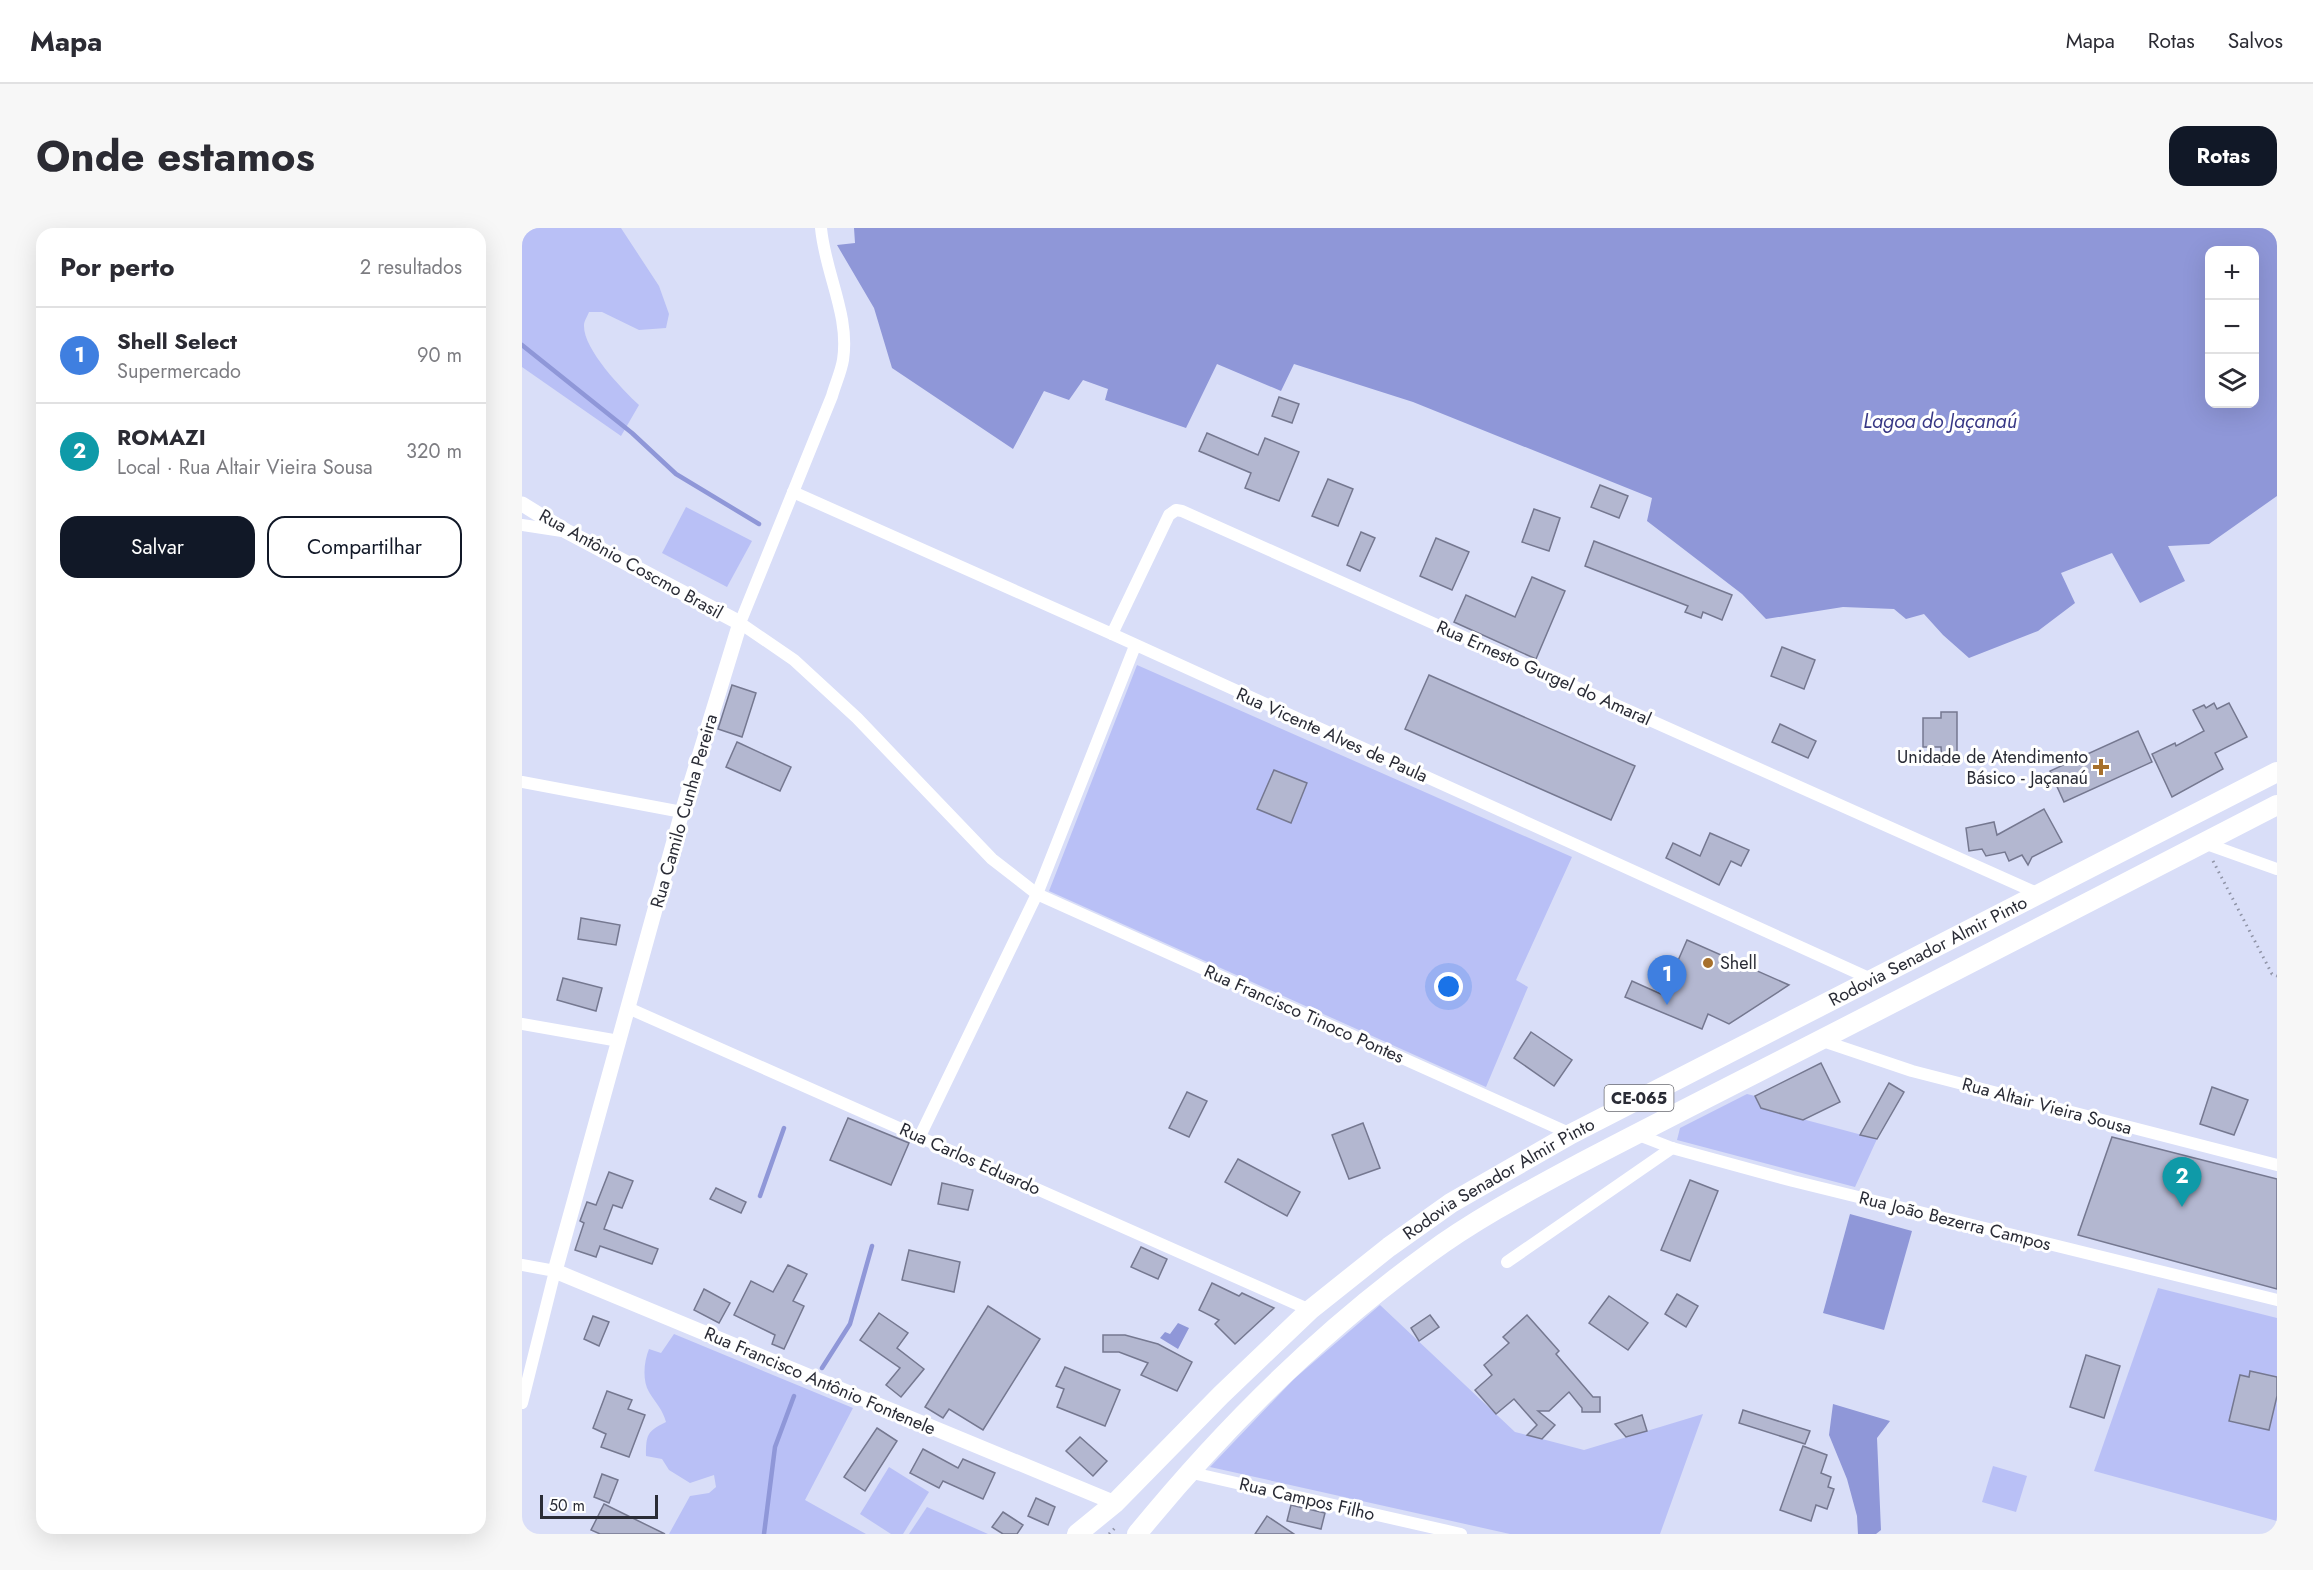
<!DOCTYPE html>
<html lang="pt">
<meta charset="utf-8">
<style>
body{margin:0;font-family:Jost,sans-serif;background:#f7f7f7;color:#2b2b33}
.controls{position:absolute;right:18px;top:18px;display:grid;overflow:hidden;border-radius:12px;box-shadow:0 6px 24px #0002}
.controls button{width:54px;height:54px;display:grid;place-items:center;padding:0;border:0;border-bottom:2px solid #e1e1e2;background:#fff;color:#2b2b33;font:30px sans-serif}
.scale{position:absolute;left:18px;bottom:15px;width:118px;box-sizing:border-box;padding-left:6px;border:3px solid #2a2c36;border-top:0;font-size:16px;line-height:21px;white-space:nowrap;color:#2a2c36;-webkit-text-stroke:4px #fff;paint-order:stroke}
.you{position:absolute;left:927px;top:759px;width:21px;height:21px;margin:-15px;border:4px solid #fff;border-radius:50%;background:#1a73e8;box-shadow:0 0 0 9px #1a73e833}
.badge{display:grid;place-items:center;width:39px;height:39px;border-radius:50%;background:#111827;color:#fff;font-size:20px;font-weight:700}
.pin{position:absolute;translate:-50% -50px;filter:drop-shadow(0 2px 3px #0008)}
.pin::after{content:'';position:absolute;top:32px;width:21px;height:18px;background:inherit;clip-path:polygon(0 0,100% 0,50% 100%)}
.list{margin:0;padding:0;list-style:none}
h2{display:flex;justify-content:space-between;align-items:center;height:78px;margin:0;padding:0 24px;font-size:26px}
h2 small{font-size:20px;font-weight:400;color:#7c7c81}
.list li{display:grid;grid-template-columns:39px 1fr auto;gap:18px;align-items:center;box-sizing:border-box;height:96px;padding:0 24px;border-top:2px solid #e1e1e2}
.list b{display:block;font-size:22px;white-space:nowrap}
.list p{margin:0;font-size:20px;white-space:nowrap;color:#7c7c81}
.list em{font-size:20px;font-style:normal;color:#7c7c81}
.actions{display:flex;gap:12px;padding:18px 24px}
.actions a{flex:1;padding:14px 0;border:2px solid #111827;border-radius:18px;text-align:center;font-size:21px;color:#111827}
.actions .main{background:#111827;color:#fff}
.icon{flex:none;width:33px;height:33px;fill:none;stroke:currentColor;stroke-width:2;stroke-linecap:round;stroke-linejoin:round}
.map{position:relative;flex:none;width:1755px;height:1306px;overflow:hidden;border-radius:18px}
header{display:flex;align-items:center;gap:36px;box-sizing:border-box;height:84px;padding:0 30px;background:#fff;border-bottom:2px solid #e1e1e2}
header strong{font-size:28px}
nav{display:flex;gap:33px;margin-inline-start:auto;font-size:21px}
.intro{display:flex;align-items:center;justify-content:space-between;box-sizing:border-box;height:144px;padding:0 36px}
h1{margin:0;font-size:42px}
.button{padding:15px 27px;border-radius:18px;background:#111827;color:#fff;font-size:21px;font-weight:700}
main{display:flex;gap:36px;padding:0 36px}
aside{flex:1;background:#fff;border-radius:18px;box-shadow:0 6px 24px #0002}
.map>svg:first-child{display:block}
.green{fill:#b9c0f6}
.water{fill:#8f97d8;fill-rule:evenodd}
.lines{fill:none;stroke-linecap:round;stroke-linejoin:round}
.stream{stroke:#8f97d8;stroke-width:4.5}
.building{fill:#b3b7d0;stroke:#757890;stroke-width:1.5}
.path{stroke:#8f93a6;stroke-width:3;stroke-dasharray:1.5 4.5;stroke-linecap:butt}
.minor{stroke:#fff;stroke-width:12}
.tertiary{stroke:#fff;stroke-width:15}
.primary{stroke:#fff;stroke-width:20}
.poi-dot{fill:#a7702c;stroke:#fff;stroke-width:2}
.labels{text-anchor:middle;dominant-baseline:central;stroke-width:6;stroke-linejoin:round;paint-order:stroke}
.shield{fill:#fff;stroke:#6a6b72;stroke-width:1.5}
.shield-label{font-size:16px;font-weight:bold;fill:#2a2c36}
.street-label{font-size:18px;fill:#2a2c36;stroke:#fff}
.poi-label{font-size:18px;fill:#2a2c36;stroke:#fff;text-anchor:end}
.water-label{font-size:20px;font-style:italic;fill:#383885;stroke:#fff}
</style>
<header>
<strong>Mapa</strong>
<nav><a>Mapa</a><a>Rotas</a><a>Salvos</a></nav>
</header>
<div class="intro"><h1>Onde estamos</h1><a class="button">Rotas</a></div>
<main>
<aside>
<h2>Por perto<small>2 resultados</small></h2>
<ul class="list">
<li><span class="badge" style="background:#3f7fe0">1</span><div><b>Shell Select</b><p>Supermercado</p></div><em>90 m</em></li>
<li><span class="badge" style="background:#0f9aa8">2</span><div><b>ROMAZI</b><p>Local · Rua Altair Vieira Sousa</p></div><em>320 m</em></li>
</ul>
<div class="actions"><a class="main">Salvar</a><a>Compartilhar</a></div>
</aside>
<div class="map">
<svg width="1755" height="1306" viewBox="0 0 1755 1306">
<rect width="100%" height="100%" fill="#d9def8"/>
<g class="green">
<path d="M 0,0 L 99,0 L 137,58 L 147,86 L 144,100 L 117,102 L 80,84 L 67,84 C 66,87 62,93 62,97 C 61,121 100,161 117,177 L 99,208 L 0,139 Z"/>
<path d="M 164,279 L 230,313 L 205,359 L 140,325 Z"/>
<path d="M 615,437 L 1050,629 L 994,752 L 1006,759 L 964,859 L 527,663 Z"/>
<path d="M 1225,866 L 1233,868 L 1239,880 L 1355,911 L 1333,959 L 1155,912 L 1158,900 Z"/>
<path d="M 1636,1060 L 1755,1090 L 1755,1293 L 1572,1243 Z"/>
<path d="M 858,1077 L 993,1204 L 1062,1222 L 1181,1186 L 1138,1306 L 988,1306 L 688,1239 L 772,1151 Z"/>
<path d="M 152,1106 L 331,1180 L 283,1272 L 344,1306 L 147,1306 L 168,1268 L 187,1265 L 194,1259 L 192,1247 L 168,1255 L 147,1242 L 140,1231 L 124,1228 C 124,1207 125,1203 144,1194 C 141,1182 133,1174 127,1164 C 120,1152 122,1133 127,1121 L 139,1125 Z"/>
<path d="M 1471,1238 L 1505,1248 L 1494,1284 L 1460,1274 Z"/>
<path d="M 367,1239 L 407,1264 L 381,1306 L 369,1306 L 338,1286 Z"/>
<path d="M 405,1279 L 466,1306 L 387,1306 Z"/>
</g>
<g class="water">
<path d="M 332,0 L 1755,0 L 1755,268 L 1687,316 L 1646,318 L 1663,353 L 1618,375 L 1590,325 L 1539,345 L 1553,375 L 1516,403 L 1447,430 L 1421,407 L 1402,386 L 1384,391 L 1372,381 L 1321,379 L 1244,391 L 1220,366 L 1125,293 L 1130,270 L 891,174 L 772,136 L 759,163 L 695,136 L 664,200 L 583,172 L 586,161 L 561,152 L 547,172 L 522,163 L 491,221 L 370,140 L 352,80 L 315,17 L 333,15 ZM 1688,22 L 1732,22 L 1732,176 L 1688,176 Z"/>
<path d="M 1328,986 L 1390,1003 L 1362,1102 L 1301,1085 Z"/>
<path d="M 656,1095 L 667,1100 L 656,1121 L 638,1110 L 643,1104 L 648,1106 Z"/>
<path d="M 1311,1176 L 1368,1193 L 1355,1210 L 1359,1302 L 1354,1306 L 1336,1306 L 1335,1288 L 1325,1251 L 1307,1207 Z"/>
</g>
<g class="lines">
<g class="stream">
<path d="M 0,117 L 110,205 L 154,246 L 237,296"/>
<path d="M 238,968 L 262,900"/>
<path d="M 300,1140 L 328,1096 L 350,1018"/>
<path d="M 242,1306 L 253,1219 L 272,1168"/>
</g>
</g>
<g class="building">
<path d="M 757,169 L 777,176 L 770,195 L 750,188 Z"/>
<path d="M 685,205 L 736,227 L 743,210 L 777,224 L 757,273 L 723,260 L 729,245 L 677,223 Z"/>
<path d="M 806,251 L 831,261 L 816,298 L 790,288 Z"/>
<path d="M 1078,257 L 1106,268 L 1097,290 L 1069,279 Z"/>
<path d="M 1012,281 L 1038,290 L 1027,323 L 1000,314 Z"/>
<path d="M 839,304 L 853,310 L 838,343 L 825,337 Z"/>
<path d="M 914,310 L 947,324 L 930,362 L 898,348 Z"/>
<path d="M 1072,313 L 1210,367 L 1200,392 L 1181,384 L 1179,390 L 1163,384 L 1166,378 L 1063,338 Z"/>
<path d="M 1010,349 L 1043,363 L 1014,431 L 932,394 L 944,367 L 993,389 Z"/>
<path d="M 1260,419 L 1293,432 L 1282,461 L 1249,448 Z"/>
<path d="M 907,447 L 1113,538 L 1089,592 L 883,501 Z"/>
<path d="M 210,457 L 234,465 L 220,509 L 196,501 Z"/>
<path d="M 1692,475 L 1695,481 L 1707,475 L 1725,509 L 1693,525 L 1701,541 L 1650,569 L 1630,526 L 1653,515 L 1654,518 L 1682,503 L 1671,482 L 1682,477 L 1684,480 Z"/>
<path d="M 1419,484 L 1435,484 L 1435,536 L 1420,537 L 1419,519 L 1401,519 L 1401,490 L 1419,490 Z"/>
<path d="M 1258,496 L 1294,513 L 1286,530 L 1250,514 Z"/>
<path d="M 1616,503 L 1630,534 L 1542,574 L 1528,543 Z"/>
<path d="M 215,514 L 269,539 L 258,563 L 204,539 Z"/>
<path d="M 752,542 L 785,555 L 769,595 L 735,581 Z"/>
<path d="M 1522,581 L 1540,614 L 1510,629 L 1506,637 L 1500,627 L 1487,633 L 1483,624 L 1464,628 L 1460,621 L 1447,623 L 1444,600 L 1472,594 L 1475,607 Z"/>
<path d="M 1188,605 L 1227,622 L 1219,638 L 1209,633 L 1197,657 L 1144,630 L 1151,615 L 1178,628 Z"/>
<path d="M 59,690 L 98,697 L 94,717 L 56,711 Z"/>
<path d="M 1165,712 L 1267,757 L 1207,796 L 1186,786 L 1180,801 L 1103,769 L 1110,753 L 1141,767 Z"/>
<path d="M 41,750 L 80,760 L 74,783 L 35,772 Z"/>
<path d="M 1009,804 L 1050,832 L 1032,858 L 992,830 Z"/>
<path d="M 1299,835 L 1318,874 L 1281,892 L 1239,880 L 1233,868 Z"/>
<path d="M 1367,855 L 1382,864 L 1355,911 L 1338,907 Z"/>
<path d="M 1690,859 L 1726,872 L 1712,907 L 1678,896 Z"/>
<path d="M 665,864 L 685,873 L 667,909 L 647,900 Z"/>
<path d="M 326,890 L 387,915 L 369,957 L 308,932 Z"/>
<path d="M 841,895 L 858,940 L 827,951 L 810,907 Z"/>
<path d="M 1590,909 L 1755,951 L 1755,1061 L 1556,1007 Z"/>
<path d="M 716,931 L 778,964 L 765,988 L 703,954 Z"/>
<path d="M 87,944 L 111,953 L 100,980 L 91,977 L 82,1001 L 136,1021 L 130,1036 L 78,1018 L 74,1029 L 53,1022 L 62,995 L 58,993 L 65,974 L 74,977 Z"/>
<path d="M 1168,952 L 1196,963 L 1168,1033 L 1139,1022 Z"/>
<path d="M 420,955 L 451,962 L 446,982 L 416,976 Z"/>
<path d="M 194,960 L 224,974 L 219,985 L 188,971 Z"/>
<path d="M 619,1019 L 645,1031 L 636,1051 L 609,1039 Z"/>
<path d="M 387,1022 L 438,1034 L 432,1064 L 380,1052 Z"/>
<path d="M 266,1037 L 285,1046 L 271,1073 L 282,1078 L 262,1121 L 250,1116 L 253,1107 L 212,1087 L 229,1053 L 251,1064 Z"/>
<path d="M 690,1055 L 717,1068 L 720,1065 L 752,1080 L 713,1116 L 693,1096 L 697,1092 L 677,1082 Z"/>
<path d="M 182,1061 L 208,1075 L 197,1095 L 172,1082 Z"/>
<path d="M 1155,1066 L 1176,1078 L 1164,1099 L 1143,1086 Z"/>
<path d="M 1087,1068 L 1126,1095 L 1106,1122 L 1067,1095 Z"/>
<path d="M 466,1078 L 518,1111 L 461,1202 L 427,1181 L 421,1190 L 403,1179 Z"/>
<path d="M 357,1085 L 386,1105 L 375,1120 L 402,1141 L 379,1169 L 364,1157 L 378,1140 L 338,1112 Z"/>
<path d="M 908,1087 L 917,1099 L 897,1113 L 889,1100 Z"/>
<path d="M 1005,1087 L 1037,1123 L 1034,1126 L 1071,1169 L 1078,1169 L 1078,1184 L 1060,1184 L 1060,1180 L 1047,1164 L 1027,1183 L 1016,1183 L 1033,1197 L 1020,1211 L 1005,1207 L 1015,1197 L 992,1171 L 974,1186 L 953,1162 L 970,1147 L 962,1137 L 987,1115 L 981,1109 Z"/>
<path d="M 71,1088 L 87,1094 L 77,1118 L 62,1111 Z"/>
<path d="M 581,1107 L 603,1107 L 636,1116 L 670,1134 L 655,1163 L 619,1147 L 626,1135 L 597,1124 L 581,1124 Z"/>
<path d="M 1564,1127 L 1598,1138 L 1582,1190 L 1548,1179 Z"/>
<path d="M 543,1139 L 598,1162 L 583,1198 L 535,1179 L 542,1161 L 534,1158 Z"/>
<path d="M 1728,1143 L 1755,1149 L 1755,1168 L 1747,1202 L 1707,1193 L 1718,1147 L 1727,1149 Z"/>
<path d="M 85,1163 L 110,1172 L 106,1181 L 123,1187 L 107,1229 L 79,1219 L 84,1206 L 71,1200 Z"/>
<path d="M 1221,1182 L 1288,1203 L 1283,1216 L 1217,1195 Z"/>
<path d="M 1120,1187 L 1125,1203 L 1104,1209 L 1093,1196 Z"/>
<path d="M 355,1200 L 375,1213 L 343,1263 L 322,1249 Z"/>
<path d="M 558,1209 L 585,1233 L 571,1248 L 544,1223 Z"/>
<path d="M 1281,1218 L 1305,1227 L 1299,1245 L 1309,1249 L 1306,1259 L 1312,1261 L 1305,1281 L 1294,1277 L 1289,1293 L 1258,1282 Z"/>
<path d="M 401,1221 L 436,1240 L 441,1231 L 473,1245 L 461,1271 L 421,1253 L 417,1260 L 388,1245 Z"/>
<path d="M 80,1246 L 96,1252 L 87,1275 L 72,1269 Z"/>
<path d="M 514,1270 L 533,1279 L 526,1297 L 506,1288 Z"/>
<path d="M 82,1276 L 143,1306 L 78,1306 L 69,1302 Z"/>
<path d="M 769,1277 L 803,1285 L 799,1301 L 765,1293 Z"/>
<path d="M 481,1284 L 501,1297 L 495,1306 L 481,1306 L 470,1299 Z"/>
<path d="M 745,1288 L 772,1306 L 733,1306 Z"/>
</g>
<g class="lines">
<g class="path">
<path d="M 1691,633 L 1750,746 L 1755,748"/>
<path d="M 587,1306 L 594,1299"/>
</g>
<g class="minor">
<path d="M 299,0 C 303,45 328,87 321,132 C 319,144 313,157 310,168 L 218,395 L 272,432 L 335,490 L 470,631 L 515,666 L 1049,906"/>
<path d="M 271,264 L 590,406 L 1349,751"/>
<path d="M 0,297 L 40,303"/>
<path d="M 590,406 L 647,287 L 654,282 L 660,283 L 1517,666"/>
<path d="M 0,554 L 160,584"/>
<path d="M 1682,615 L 1755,641"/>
<path d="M 106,780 L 788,1082"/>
<path d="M 0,796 L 97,813"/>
<path d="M 1298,812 L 1390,843 L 1755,937"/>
<path d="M 1114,906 L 1150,920 L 1271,953 L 1755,1072"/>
<path d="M 398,908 L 515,666 L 613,418"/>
<path d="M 985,1034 L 1150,920"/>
<path d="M 0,1037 L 33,1043 L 0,1175"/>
<path d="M 666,1244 L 939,1306"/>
</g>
<path class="tertiary" d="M 0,276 L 44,303 L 218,395 L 160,584 L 33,1043 L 593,1275"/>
<g class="primary">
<path id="s1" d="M 555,1306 L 593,1275 L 699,1167 L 788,1082 L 867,1019 L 929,975 L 1049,906 L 1755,544"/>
<path d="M 615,1306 C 700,1202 797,1105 906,1026 C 952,992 1003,965 1053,938 C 1114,906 1175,875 1236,844 C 1409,755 1583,667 1755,577"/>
</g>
</g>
<g class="poi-dot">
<path d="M1576 530h6v6h6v6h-6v6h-6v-6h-6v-6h6z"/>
<circle cx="1186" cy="735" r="6"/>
</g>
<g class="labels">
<rect class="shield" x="1082.5" y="857" width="69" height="26" rx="4.5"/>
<g class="shield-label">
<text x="1117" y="870">CE-065</text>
</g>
<g class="street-label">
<text transform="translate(109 336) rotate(29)">Rua Antônio Coscmo Brasil</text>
<text transform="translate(1022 445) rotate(24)">Rua Ernesto Gurgel do Amaral</text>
<text transform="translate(810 507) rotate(24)">Rua Vicente Alves de Paula</text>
<text transform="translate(162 583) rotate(-74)">Rua Camilo Cunha Pereira</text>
<text stroke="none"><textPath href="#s1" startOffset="1040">Rodovia Senador Almir Pinto</textPath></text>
<text transform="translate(782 786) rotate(24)">Rua Francisco Tinoco Pontes</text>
<text transform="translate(1525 878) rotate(15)">Rua Altair Vieira Sousa</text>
<text transform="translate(448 931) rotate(24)">Rua Carlos Eduardo</text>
<text stroke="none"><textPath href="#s1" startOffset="554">Rodovia Senador Almir Pinto</textPath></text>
<text transform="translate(1433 993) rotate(14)">Rua João Bezerra Campos</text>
<text transform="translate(298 1153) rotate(23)">Rua Francisco Antônio Fontenele</text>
<text transform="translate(785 1271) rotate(13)">Rua Campos Filho</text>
</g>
<g class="poi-label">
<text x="1566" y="529">Unidade de Atendimento<tspan x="1566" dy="21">Básico - Jaçanaú</tspan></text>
<text x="1198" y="735" text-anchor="start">Shell</text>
</g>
<g class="water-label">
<text x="1418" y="193">Lagoa do Jaçanaú</text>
</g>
</g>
</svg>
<div class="controls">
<button>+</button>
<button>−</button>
<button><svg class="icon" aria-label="layers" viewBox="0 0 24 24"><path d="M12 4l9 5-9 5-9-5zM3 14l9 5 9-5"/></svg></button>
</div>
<div class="scale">50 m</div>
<div class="you"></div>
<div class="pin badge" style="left:1145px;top:777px;background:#3f7fe0">1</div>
<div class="pin badge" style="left:1660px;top:979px;background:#0f9aa8">2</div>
</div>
</main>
